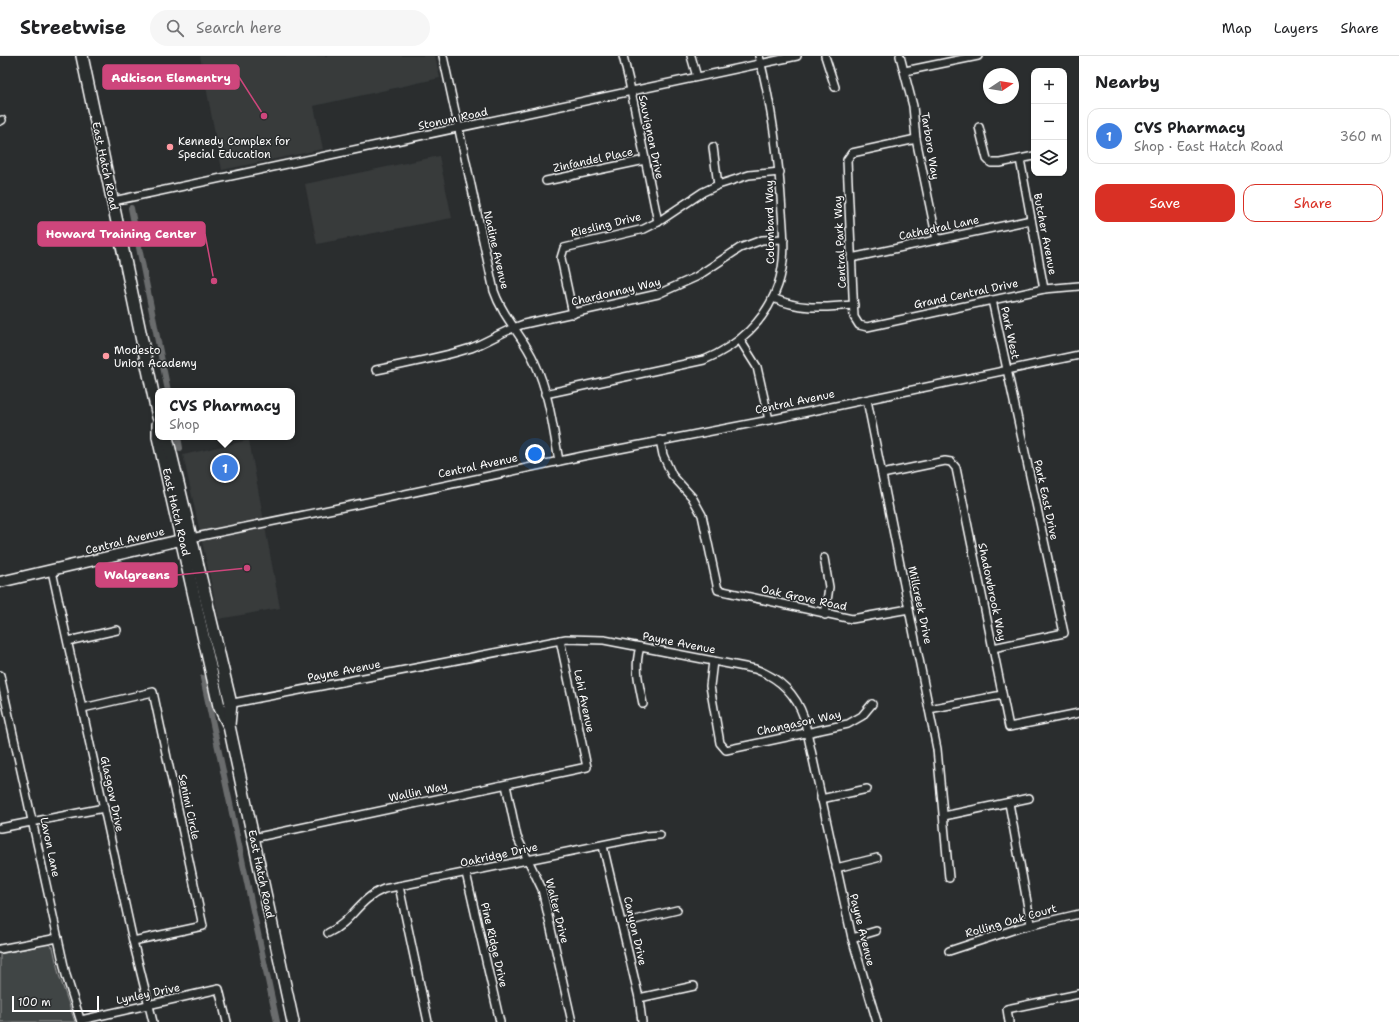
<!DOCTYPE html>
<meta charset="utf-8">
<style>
body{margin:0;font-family:"Shantell Sans",sans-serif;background:#f6f6f6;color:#202124}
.controls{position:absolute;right:12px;top:12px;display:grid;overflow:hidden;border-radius:8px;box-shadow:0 1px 3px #0004}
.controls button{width:36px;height:36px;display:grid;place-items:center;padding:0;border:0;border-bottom:1px solid #e0e0e0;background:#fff;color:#202124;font:20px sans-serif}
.compass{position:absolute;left:983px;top:12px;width:36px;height:36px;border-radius:50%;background:#fff;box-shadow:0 1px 3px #0004;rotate:78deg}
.scale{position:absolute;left:12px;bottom:10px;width:87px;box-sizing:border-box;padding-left:4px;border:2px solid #fff;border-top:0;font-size:11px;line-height:14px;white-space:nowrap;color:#fff;-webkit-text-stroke:3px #2a2d2e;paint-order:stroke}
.you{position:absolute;left:535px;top:398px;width:14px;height:14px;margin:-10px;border:3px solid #fff;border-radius:50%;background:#1a73e8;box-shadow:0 0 0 6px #1a73e833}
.badge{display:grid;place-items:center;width:26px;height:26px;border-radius:50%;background:#d93025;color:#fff;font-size:13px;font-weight:700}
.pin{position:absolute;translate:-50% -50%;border:2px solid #fff;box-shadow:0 1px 4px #0006}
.popup{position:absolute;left:155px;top:332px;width:140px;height:52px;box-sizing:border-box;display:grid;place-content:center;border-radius:8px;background:#fff;filter:drop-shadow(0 1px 3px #0005);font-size:13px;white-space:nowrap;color:#757577}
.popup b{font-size:15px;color:#202124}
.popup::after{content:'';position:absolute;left:50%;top:100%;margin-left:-8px;border:8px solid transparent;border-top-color:#fff}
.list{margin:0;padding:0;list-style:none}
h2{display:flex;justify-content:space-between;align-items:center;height:52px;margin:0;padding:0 16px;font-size:17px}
h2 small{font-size:13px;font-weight:400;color:#757577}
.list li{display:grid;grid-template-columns:26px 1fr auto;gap:12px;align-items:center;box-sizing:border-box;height:56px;margin:0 8px 8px;padding:0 8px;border:1px solid #e0e0e0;border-radius:12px}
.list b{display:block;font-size:15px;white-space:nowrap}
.list p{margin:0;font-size:13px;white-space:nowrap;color:#757577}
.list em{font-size:13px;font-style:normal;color:#757577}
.actions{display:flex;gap:8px;padding:12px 16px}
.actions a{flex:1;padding:9px 0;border:1px solid #d93025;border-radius:12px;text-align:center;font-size:14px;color:#d93025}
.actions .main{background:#d93025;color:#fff}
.icon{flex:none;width:22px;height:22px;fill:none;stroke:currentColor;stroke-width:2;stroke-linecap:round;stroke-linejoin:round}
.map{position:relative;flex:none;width:1079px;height:966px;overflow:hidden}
header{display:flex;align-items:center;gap:24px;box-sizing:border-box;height:56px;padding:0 20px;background:#fff;border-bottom:1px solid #e0e0e0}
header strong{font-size:19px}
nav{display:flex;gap:22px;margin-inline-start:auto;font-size:14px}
.search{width:280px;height:36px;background:#f6f6f6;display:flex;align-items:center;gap:10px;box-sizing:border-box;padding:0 14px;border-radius:22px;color:#757577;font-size:15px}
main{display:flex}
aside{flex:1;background:#fff}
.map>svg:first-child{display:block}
.built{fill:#373a3b}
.green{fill:#414445;stroke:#a0a2a2}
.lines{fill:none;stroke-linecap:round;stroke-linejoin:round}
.canal{stroke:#6a6c6d;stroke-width:6}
.street-casing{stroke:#fff;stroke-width:10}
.secondary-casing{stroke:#fff;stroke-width:13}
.primary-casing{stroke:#fff;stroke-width:14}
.street{stroke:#2a2d2e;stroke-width:7}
.secondary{stroke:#2a2d2e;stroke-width:10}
.primary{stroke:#2a2d2e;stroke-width:11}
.poi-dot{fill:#ff9aa2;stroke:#2a2d2e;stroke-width:1.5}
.labels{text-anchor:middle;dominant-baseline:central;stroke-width:3;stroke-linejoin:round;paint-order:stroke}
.street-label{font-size:11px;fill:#fff;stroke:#2a2d2e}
.poi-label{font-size:11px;fill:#fff;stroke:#2a2d2e;text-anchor:start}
.leader{fill:none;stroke:#ce467c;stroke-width:1.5}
.callout-dot{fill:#ce467c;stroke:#2a2d2e;stroke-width:1.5}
.callout{fill:#ce467c;stroke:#ce467c;stroke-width:1.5}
.callout-label{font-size:12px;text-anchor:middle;font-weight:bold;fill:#fff}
</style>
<header>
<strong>Streetwise</strong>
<div class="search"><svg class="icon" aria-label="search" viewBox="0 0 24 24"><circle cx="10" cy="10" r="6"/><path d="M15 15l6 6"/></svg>Search here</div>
<nav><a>Map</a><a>Layers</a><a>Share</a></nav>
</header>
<main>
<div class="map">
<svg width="1079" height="966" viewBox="0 0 1079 966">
<rect width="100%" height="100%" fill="#2a2d2e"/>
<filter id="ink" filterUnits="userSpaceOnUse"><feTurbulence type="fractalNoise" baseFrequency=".025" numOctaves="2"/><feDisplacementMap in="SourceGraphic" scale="8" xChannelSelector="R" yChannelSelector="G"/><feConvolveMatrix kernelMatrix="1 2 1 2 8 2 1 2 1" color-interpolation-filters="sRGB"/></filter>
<g filter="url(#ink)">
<g class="built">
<path d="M 200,0 L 435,0 L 440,22 L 314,50 L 323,93 L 222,114 Z"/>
<path d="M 439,100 L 452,162 L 317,188 L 305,128 Z"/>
<path d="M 249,384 L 280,552 L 219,563 L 183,399 Z"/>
</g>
<path class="green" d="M 48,888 L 53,891 L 59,919 L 75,966 L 0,966 L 0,898 Z"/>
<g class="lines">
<g class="canal">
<path d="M 131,152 L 168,335"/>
<path d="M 178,381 L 180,392"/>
<path d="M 203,622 L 277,966"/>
</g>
<g class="street-casing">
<g id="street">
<path d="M 443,0 L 494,235 C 503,262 524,281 535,307 C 549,337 553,372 559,405"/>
<path d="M 623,0 L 629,25 L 658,166"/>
<path d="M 691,0 L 697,21"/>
<path d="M 825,0 L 835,31"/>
<path d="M 900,0 L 913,50 L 916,83 L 937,184"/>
<path d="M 905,15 L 978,0"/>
<path d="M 0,65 L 2,64"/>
<path d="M 979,71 L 987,103 L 991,107 L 1000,107 L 1034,100"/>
<path d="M 916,83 L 852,97 L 847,104 L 854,261 L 859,269 L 867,271 L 1044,233 L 1079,230"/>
<path d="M 713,91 L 718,129"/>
<path d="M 1020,103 L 1044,233"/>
<path d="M 546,125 L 645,104"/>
<path d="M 113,145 L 797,0"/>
<path d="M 851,202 L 1031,164"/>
<path d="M 773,242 C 803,255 823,251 854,249"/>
<path d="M 992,244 L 1064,577 L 993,592"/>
<path d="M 573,258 L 561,202 L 564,192 L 644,173 L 658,166 L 703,136 L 718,129 L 749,119 L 780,116"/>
<path d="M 740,284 L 757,311 L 769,364"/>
<path d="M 376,314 C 408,307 440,302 471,292 C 489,285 505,274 524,268 L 658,238 L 696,221 L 740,192 L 762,184 L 784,183"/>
<path d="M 545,338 L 704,304 C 738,290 766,265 778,229 C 786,205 784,181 782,156 C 779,104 772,51 759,0"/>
<path d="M 867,344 L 937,693 L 949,822"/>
<path d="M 660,384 L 663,399 L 672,419 L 692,441 L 702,459 L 718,534 L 852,563 L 909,553"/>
<path d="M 882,418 L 945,405 L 951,406 L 956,412 L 1009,671 L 1079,657"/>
<path d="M 191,482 L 363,447 L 583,400 L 774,363 L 1079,299"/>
<path d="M 824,502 L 829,531 L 825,559"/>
<path d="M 52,515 L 133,885 L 153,966"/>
<path d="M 68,585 L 117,574"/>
<path d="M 640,591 C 634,611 639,628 643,648"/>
<path d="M 713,605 L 710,630 L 720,687 L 726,694 L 848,668 L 862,660 L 872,648"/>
<path d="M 0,619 L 66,919 L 81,966"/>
<path d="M 228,648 L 566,583 L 604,584 L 755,613 C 780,622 796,638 804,662 L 852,882 L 877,966"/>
<path d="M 83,652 L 153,636 L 203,870 L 133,885"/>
<path d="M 929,653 L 1002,639"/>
<path d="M 506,729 L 517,781 L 542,833 L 572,966"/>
<path d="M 821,743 L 867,733"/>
<path d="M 1009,747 L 1031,868"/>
<path d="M 944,760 L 1029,742"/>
<path d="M 0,772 L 104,752"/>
<path d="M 253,782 L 587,711 L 560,584"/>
<path d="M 603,790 L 639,942 L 642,966"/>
<path d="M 836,812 L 877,802"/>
<path d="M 466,817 L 500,966"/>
<path d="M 399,830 L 428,966"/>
<path d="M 622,867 L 677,854"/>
<path d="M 328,877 C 352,866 358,843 384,833 L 646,780 L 660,779"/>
<path d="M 852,882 L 876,875"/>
<path d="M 0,893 L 58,882"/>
<path d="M 949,895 L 1019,872 L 1079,858"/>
<path d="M 639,942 L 694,930"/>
<path d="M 81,964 L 219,933 L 227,966"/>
<path d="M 1009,966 L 1007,953 L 1079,938"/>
</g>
</g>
<g class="secondary-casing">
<path id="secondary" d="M 0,526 L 189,482"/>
</g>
<g class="primary-casing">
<g id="primary">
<path d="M 82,0 L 158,361"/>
<path d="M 158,368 L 158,379"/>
<path d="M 158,381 L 219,650 L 229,670 L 293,966"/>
<path d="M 167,381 L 231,648 L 229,669"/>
</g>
</g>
<use href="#street" class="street"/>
<use href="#secondary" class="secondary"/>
<use href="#primary" class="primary"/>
</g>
</g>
<g class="poi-dot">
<circle cx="170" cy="91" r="4"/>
<circle cx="106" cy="300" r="4"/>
</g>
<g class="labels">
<g class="street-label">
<text transform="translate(453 63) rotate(-12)">Stonum Road</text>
<text transform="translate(651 81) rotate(78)">Sauvignon Drive</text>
<text transform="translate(930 90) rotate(81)">Tarboro Way</text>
<text transform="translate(593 104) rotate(-12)">Zinfandel Place</text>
<text transform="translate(105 110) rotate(78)">East Hatch Road</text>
<text transform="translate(770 166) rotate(-91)">Colombard Way</text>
<text transform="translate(606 169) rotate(-14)">Riesling Drive</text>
<text transform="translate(939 172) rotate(-12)">Cathedral Lane</text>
<text transform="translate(1045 178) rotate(79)">Butcher Avenue</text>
<text transform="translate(840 186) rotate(-93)">Central Park Way</text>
<text transform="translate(496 194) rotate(77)">Nadine Avenue</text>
<text transform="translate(616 236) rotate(-13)">Chardonnay Way</text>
<text transform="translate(966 238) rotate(-12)">Grand Central Drive</text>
<text transform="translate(1010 277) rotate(78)">Park West</text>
<text transform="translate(795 346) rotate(-12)">Central Avenue</text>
<text transform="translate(478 410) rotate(-12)">Central Avenue</text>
<text transform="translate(1046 444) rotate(78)">Park East Drive</text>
<text transform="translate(176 456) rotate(77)">East Hatch Road</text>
<text transform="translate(125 485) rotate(-14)">Central Avenue</text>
<text transform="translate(992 536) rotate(78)">Shadowbrook Way</text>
<text transform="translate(804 542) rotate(12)">Oak Grove Road</text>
<text transform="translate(920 549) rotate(78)">Millcreek Drive</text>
<text transform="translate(679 587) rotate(11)">Payne Avenue</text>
<text transform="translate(344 615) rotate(-11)">Payne Avenue</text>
<text transform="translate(584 645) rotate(78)">Lehi Avenue</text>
<text transform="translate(799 667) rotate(-12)">Changason Way</text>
<text transform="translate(418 736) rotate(-12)">Wallin Way</text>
<text transform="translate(112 738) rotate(78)">Glasgow Drive</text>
<text transform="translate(189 751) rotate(78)">Senimi Circle</text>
<text transform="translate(50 791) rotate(78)">Lavon Lane</text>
<text transform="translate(499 799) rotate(-12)">Oakridge Drive</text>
<text transform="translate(261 818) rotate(78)">East Hatch Road</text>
<text transform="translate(557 855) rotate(76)">Walter Drive</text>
<text transform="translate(1011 865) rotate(-16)">Rolling Oak Court</text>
<text transform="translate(862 874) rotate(76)">Payne Avenue</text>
<text transform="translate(635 875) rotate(77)">Canyon Drive</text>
<text transform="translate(494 889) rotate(77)">Pine Ridge Drive</text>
<text transform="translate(148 938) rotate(-12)">Lynley Drive</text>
</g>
<g class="poi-label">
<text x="178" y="85">Kennedy Complex for<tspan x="178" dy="13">Special Education</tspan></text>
<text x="114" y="294">Modesto<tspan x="114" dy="13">Union Academy</tspan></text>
</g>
</g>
<path class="leader" d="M264 60L239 21M214 225L205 178M247 512L177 519"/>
<g class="callout-dot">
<circle cx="264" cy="60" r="4"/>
<circle cx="214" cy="225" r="4"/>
<circle cx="247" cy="512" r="4"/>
</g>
<g class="callout">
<rect x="103" y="9" width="136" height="24" rx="4"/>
<rect x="38" y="166" width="167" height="24" rx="4"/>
<rect x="96" y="507" width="81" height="24" rx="4"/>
</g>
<g class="callout-label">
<text x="171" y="26">Adkison Elementry</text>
<text x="121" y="182">Howard Training Center</text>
<text x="137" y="523">Walgreens</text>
</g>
</svg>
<div class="controls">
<button>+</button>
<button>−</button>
<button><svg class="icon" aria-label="layers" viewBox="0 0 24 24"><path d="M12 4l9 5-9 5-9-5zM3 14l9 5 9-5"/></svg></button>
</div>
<svg class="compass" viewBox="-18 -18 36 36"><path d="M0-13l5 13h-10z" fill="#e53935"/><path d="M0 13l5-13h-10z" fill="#757577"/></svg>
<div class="scale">100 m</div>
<div class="you"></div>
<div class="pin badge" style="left:225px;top:412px;background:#3f7fe0">1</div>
<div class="popup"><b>CVS Pharmacy</b>Shop</div>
</div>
<aside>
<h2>Nearby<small></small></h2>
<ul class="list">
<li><span class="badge" style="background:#3f7fe0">1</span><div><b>CVS Pharmacy</b><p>Shop · East Hatch Road</p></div><em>360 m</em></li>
</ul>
<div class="actions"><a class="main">Save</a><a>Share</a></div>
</aside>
</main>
